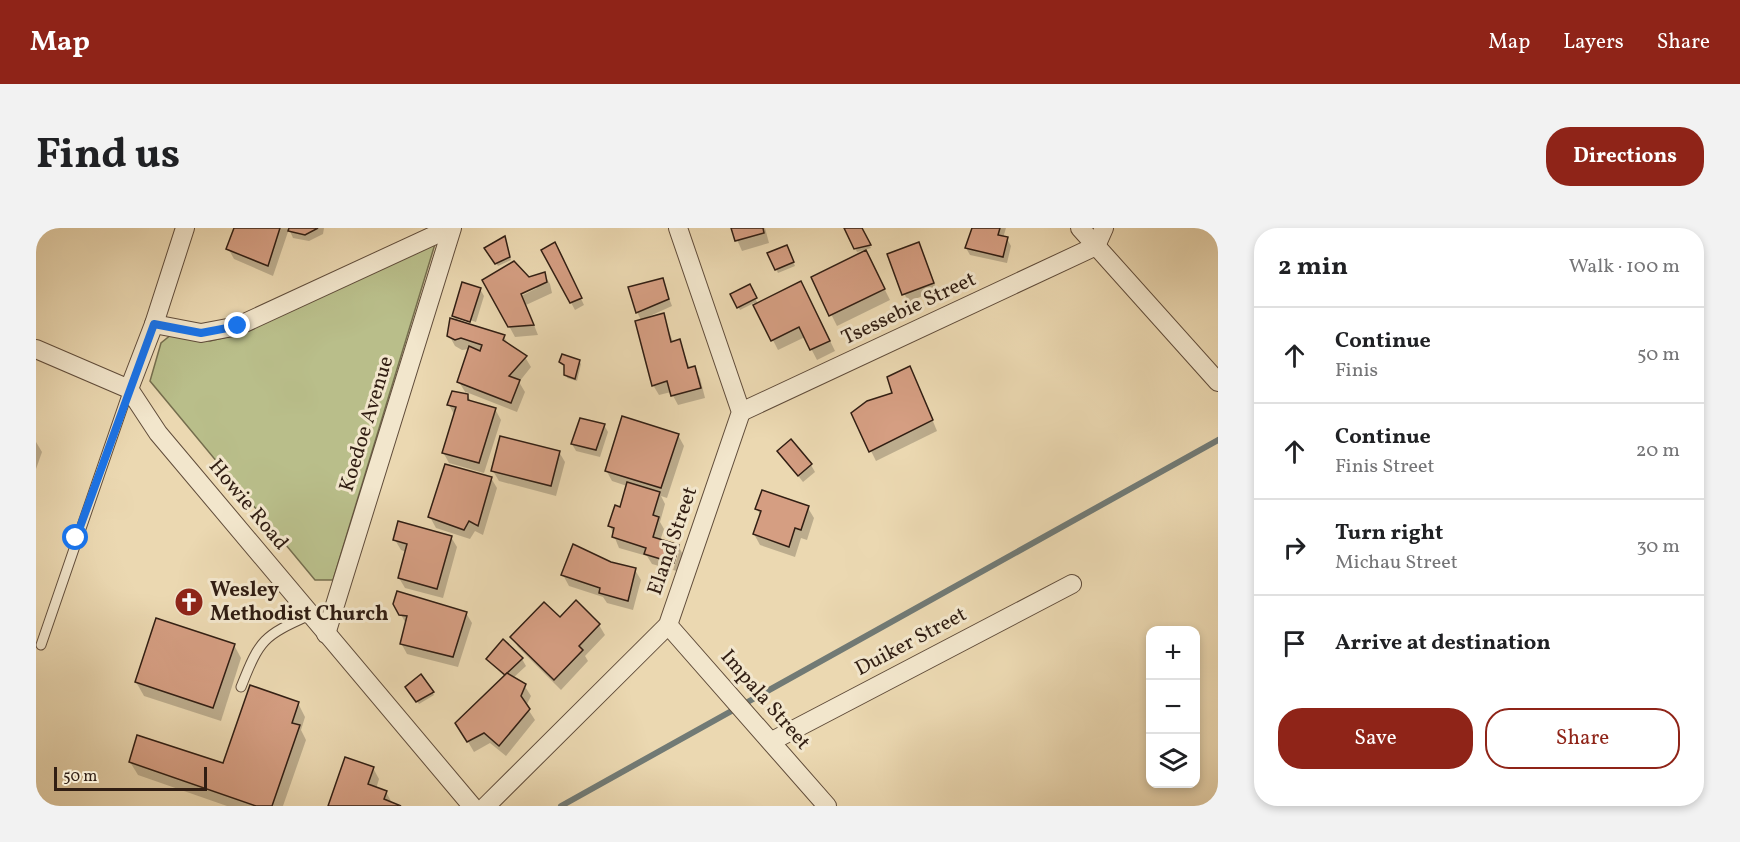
<!DOCTYPE html>
<meta charset="utf-8">
<style>
body{margin:0;font-family:Vollkorn,serif;background:#f2f2f2;color:#202124}
.controls{position:absolute;right:18px;bottom:18px;display:grid;overflow:hidden;border-radius:12px;box-shadow:0 3px 9px #0003}
.controls button{width:54px;height:54px;display:grid;place-items:center;padding:0;border:0;border-bottom:2px solid #e0e0e0;background:#fff;color:#202124;font:30px sans-serif}
.scale{position:absolute;left:18px;bottom:15px;width:153px;box-sizing:border-box;padding-left:6px;border:3px solid #311e13;border-top:0;font-size:16px;line-height:21px;white-space:nowrap;color:#311e13;-webkit-text-stroke:4px #f2e6cc;paint-order:stroke}
.stop{position:absolute;width:18px;height:18px;margin:-14px;border:4px solid #1a73e8;border-radius:50%;background:#fff}
.stop.end{background:#1a73e8;border-color:#fff;box-shadow:0 2px 6px #0008}
.list{margin:0;padding:0;list-style:none}
h2{display:flex;justify-content:space-between;align-items:center;height:78px;margin:0;padding:0 24px;font-size:26px}
h2 small{font-size:20px;font-weight:400;color:#757577}
.list li{display:grid;grid-template-columns:39px 1fr auto;gap:18px;align-items:center;box-sizing:border-box;height:96px;padding:0 24px;border-top:2px solid #e0e0e0}
.list b{display:block;font-size:22px;white-space:nowrap}
.list p{margin:0;font-size:20px;white-space:nowrap;color:#757577}
.list em{font-size:20px;font-style:normal;color:#757577}
.actions{display:flex;gap:12px;padding:18px 24px}
.actions a{flex:1;padding:14px 0;border:2px solid #8f2418;border-radius:24px;text-align:center;font-size:21px;color:#8f2418}
.actions .main{background:#8f2418;color:#fff}
.icon{flex:none;width:33px;height:33px;fill:none;stroke:currentColor;stroke-width:2;stroke-linecap:round;stroke-linejoin:round}
.map{position:relative;flex:none;width:1182px;height:578px;overflow:hidden;border-radius:24px}
header{display:flex;align-items:center;gap:36px;box-sizing:border-box;height:84px;padding:0 30px;background:#8f2418;color:#fff}
header strong{font-size:28px}
nav{display:flex;gap:33px;margin-inline-start:auto;font-size:21px}
.intro{display:flex;align-items:center;justify-content:space-between;box-sizing:border-box;height:144px;padding:0 36px}
h1{margin:0;font-size:42px}
.button{padding:15px 27px;border-radius:24px;background:#8f2418;color:#fff;font-size:21px;font-weight:700}
main{display:flex;gap:36px;padding:0 36px}
aside{flex:1;background:#fff;border-radius:24px;box-shadow:0 3px 9px #0003}
.map>svg:first-child{display:block}
.green{fill:#b9be8a;stroke:#756e4e;stroke-width:1.5}
.shadow{fill:#0003;fill-rule:evenodd}
.lines{fill:none;stroke-linecap:round;stroke-linejoin:round}
.stream{stroke:#717a75;stroke-width:6}
.building{fill:#d59e82;stroke:#311e13;stroke-width:1.5}
.lane-casing{stroke:#604c3a;stroke-width:11}
.street-casing{stroke:#604c3a;stroke-width:20}
.lane{stroke:#f2e6cc;stroke-width:9}
.street{stroke:#f2e6cc;stroke-width:18}
.route{stroke:#1a73e8;stroke-width:8}
.labels{text-anchor:middle;dominant-baseline:central;stroke-width:6;stroke-linejoin:round;paint-order:stroke}
.street-label{font-size:21px;fill:#311e13;stroke:#f2e6cc}
.poi-label{font-size:21px;font-weight:bold;fill:#311e13;stroke:#f2e6cc;text-anchor:start}
</style>
<header>
<strong>Map</strong>
<nav><a>Map</a><a>Layers</a><a>Share</a></nav>
</header>
<div class="intro"><h1>Find us</h1><a class="button">Directions</a></div>
<main>
<div class="map">
<svg width="1182" height="578" viewBox="0 0 1182 578">
<rect width="100%" height="100%" fill="#ebd8b1"/>
<filter id="stains"><feTurbulence type="fractalNoise" baseFrequency=".00333" numOctaves="4"/><feColorMatrix values="0 0 0 0 .2 0 0 0 0 .09 0 0 0 0 .02 0 0 0 .5 -.17"/></filter>
<radialGradient id="worn" r=".72"><stop offset=".6" stop-color="#630" stop-opacity="0"/><stop offset="1" stop-color="#630" stop-opacity=".3"/></radialGradient>
<path class="green" d="M 399,16 L 297,352 L 279,352 L 114,153 L 125,115 L 136,106 L 174,113 L 195,108 Z"/>
<g class="shadow">
<path d="M 200,0 L 288,0 L 287,6 L 273,13 L 257,10 L 253,1 L 237,48 L 198,31 L 192,20 Z"/>
<path d="M 696,0 L 729,0 L 733,15 L 706,23 Z"/>
<path d="M 810,0 L 825,0 L 835,20 L 821,24 Z"/>
<path d="M 938,0 L 970,0 L 967,10 L 971,11 L 975,18 L 971,35 L 934,27 L 930,20 Z"/>
<path d="M 470,13 L 475,32 L 462,38 L 450,21 Z"/>
<path d="M 507,22 L 522,23 L 548,77 L 539,82 Z"/>
<path d="M 752,22 L 759,38 L 742,45 L 733,26 Z"/>
<path d="M 886,22 L 901,62 L 872,74 L 852,27 Z"/>
<path d="M 477,34 L 493,51 L 508,46 L 514,56 L 516,65 L 490,77 L 502,107 L 479,109 L 473,98 ZM 499,58 L 501,60 L 479,71 L 478,68 Z"/>
<path d="M 835,34 L 854,72 L 801,98 L 777,50 Z"/>
<path d="M 626,52 L 636,78 L 605,92 L 601,84 Z"/>
<path d="M 713,58 L 722,76 L 771,65 L 799,123 L 781,132 L 769,109 L 742,122 L 718,75 L 704,82 L 696,67 Z"/>
<path d="M 444,61 L 448,68 L 440,94 L 421,88 L 421,91 L 468,109 L 474,119 L 489,129 L 495,139 L 483,154 L 489,164 L 481,184 L 430,164 L 435,174 L 459,181 L 465,192 L 448,245 L 413,235 L 407,224 L 419,188 L 413,177 L 431,167 L 423,154 L 434,121 L 426,122 L 419,118 L 413,107 L 421,94 L 418,88 Z"/>
<path d="M 627,87 L 637,114 L 643,113 L 654,141 L 658,140 L 664,150 L 669,170 L 642,177 L 635,164 L 623,167 L 617,157 Z"/>
<path d="M 543,133 L 545,136 L 541,153 L 531,150 L 530,139 L 525,134 Z"/>
<path d="M 879,150 L 901,203 L 840,233 L 835,223 L 858,166 Z"/>
<path d="M 568,197 L 572,204 L 564,229 L 540,223 L 536,216 Z"/>
<path d="M 642,207 L 648,218 L 631,270 L 625,268 L 629,276 L 624,294 L 628,301 L 624,313 L 642,318 L 648,328 L 644,344 L 616,336 L 611,328 L 583,320 L 574,298 L 585,280 L 591,258 L 576,253 L 570,242 ZM 639,324 L 643,324 L 637,342 L 634,342 Z"/>
<path d="M 0,214 L 6,224 L 0,241 Z"/>
<path d="M 743,223 L 775,237 L 779,244 L 767,254 Z"/>
<path d="M 523,224 L 529,234 L 520,268 L 463,253 L 457,243 Z"/>
<path d="M 455,250 L 461,260 L 447,307 L 439,303 L 434,311 L 400,300 L 394,289 Z"/>
<path d="M 772,280 L 778,290 L 771,312 L 765,310 L 759,329 L 724,317 L 718,306 L 725,288 L 721,281 Z"/>
<path d="M 415,309 L 421,319 L 407,370 L 369,360 L 363,350 L 370,324 L 365,322 L 359,312 Z"/>
<path d="M 574,335 L 599,342 L 605,352 L 597,382 L 571,375 L 567,369 L 533,358 L 527,347 Z"/>
<path d="M 540,374 L 563,397 L 569,407 L 549,428 L 552,433 L 525,462 L 482,419 L 476,409 L 524,391 Z"/>
<path d="M 359,375 L 430,385 L 436,395 L 422,439 L 371,426 L 365,415 L 370,396 Z"/>
<path d="M 198,417 L 205,430 L 185,493 L 108,468 L 100,454 Z"/>
<path d="M 452,431 L 486,431 L 490,438 L 477,450 L 488,457 L 495,468 L 490,478 L 499,492 L 470,528 L 454,515 L 438,524 L 421,495 L 469,449 Z"/>
<path d="M 385,448 L 398,467 L 383,476 L 372,462 Z"/>
<path d="M 262,475 L 269,489 L 265,502 L 270,512 L 247,578 L 191,578 L 102,547 L 94,534 L 188,537 Z"/>
<path d="M 310,531 L 337,540 L 343,551 L 340,561 L 350,564 L 356,575 L 362,578 L 294,578 Z"/>
</g>
<g class="lines">
<path class="stream" d="M 525,578 L 1182,212"/>
</g>
<g class="building">
<path d="M 198,0 L 244,0 L 232,38 L 190,21 Z"/>
<path d="M 253,0 L 282,0 L 269,7 L 252,3 Z"/>
<path d="M 695,0 L 727,0 L 728,5 L 699,13 Z"/>
<path d="M 808,0 L 826,0 L 835,17 L 818,21 Z"/>
<path d="M 936,0 L 964,0 L 962,7 L 972,9 L 967,29 L 929,20 Z"/>
<path d="M 469,8 L 474,29 L 459,36 L 448,20 Z"/>
<path d="M 519,14 L 546,70 L 534,75 L 505,22 Z"/>
<path d="M 883,14 L 898,55 L 866,67 L 851,26 Z"/>
<path d="M 751,17 L 758,34 L 739,42 L 731,25 Z"/>
<path d="M 830,22 L 849,61 L 793,88 L 775,49 Z"/>
<path d="M 478,33 L 493,49 L 509,44 L 511,54 L 485,66 L 498,97 L 472,99 L 446,52 Z"/>
<path d="M 627,50 L 633,71 L 600,85 L 592,59 Z"/>
<path d="M 765,53 L 794,113 L 774,122 L 763,99 L 735,113 L 717,77 Z"/>
<path d="M 426,54 L 445,60 L 434,94 L 416,88 Z"/>
<path d="M 714,56 L 721,70 L 701,80 L 694,66 Z"/>
<path d="M 628,85 L 635,114 L 644,111 L 652,140 L 659,138 L 665,160 L 635,168 L 631,153 L 616,158 L 599,93 Z"/>
<path d="M 414,90 L 469,107 L 467,112 L 491,128 L 473,148 L 484,152 L 475,175 L 421,154 L 433,118 L 444,123 L 446,117 L 425,110 L 419,112 L 411,108 Z"/>
<path d="M 526,126 L 544,132 L 539,151 L 528,147 L 528,137 L 523,134 Z"/>
<path d="M 874,138 L 897,192 L 833,224 L 815,185 L 831,173 L 856,165 L 851,149 Z"/>
<path d="M 416,163 L 432,166 L 432,172 L 460,180 L 443,235 L 406,225 L 420,179 L 411,177 Z"/>
<path d="M 586,188 L 643,206 L 625,260 L 569,243 Z"/>
<path d="M 544,190 L 569,196 L 560,222 L 535,216 Z"/>
<path d="M 464,208 L 524,223 L 515,258 L 455,243 Z"/>
<path d="M 755,211 L 776,236 L 762,248 L 741,223 Z"/>
<path d="M 409,236 L 456,249 L 442,298 L 433,293 L 428,302 L 392,289 Z"/>
<path d="M 591,254 L 624,264 L 617,287 L 623,289 L 617,309 L 643,317 L 638,335 L 608,326 L 610,320 L 576,309 L 578,300 L 572,298 L 579,277 L 584,279 Z"/>
<path d="M 726,262 L 773,278 L 765,302 L 759,300 L 753,319 L 717,306 L 725,283 L 719,281 Z"/>
<path d="M 362,293 L 416,308 L 401,361 L 362,350 L 371,316 L 357,312 Z"/>
<path d="M 537,316 L 575,334 L 600,340 L 592,373 L 563,365 L 564,360 L 525,347 Z"/>
<path d="M 361,363 L 431,384 L 417,429 L 364,416 L 371,388 L 363,387 L 357,376 Z"/>
<path d="M 540,372 L 564,396 L 543,418 L 547,422 L 518,452 L 474,409 L 508,374 L 524,389 Z"/>
<path d="M 120,390 L 199,416 L 177,480 L 99,454 Z"/>
<path d="M 467,411 L 487,430 L 469,447 L 450,431 Z"/>
<path d="M 471,445 L 490,456 L 485,468 L 494,481 L 463,518 L 448,505 L 431,514 L 419,495 Z"/>
<path d="M 385,446 L 398,464 L 380,474 L 369,459 Z"/>
<path d="M 214,457 L 263,474 L 256,495 L 264,497 L 236,578 L 220,578 L 93,534 L 101,507 L 187,535 Z"/>
<path d="M 309,529 L 338,539 L 332,556 L 351,563 L 348,571 L 365,578 L 292,578 Z"/>
</g>
<g class="lines">
<g class="lane-casing">
<g id="lane">
<path d="M 5,417 L 93,161"/>
<path d="M 205,459 C 224,411 227,408 274,387"/>
</g>
</g>
<g class="street-casing">
<g id="street">
<path d="M 1044,0 L 1182,154"/>
<path d="M 118,96 L 165,105 L 202,98 L 414,0"/>
<path d="M 0,121 L 93,161 L 122,205 L 436,578"/>
<path d="M 93,161 L 118,96 L 149,0"/>
<path d="M 705,184 L 1060,18 L 1068,0"/>
<path d="M 632,397 L 791,578"/>
<path d="M 290,406 L 416,0"/>
<path d="M 736,513 L 1036,356"/>
<path d="M 450,578 L 632,397 L 705,184 L 642,0"/>
</g>
</g>
<use href="#lane" class="lane"/>
<use href="#street" class="street"/>
</g>
<g class="lines">
<path class="route" d="M 40,310 L 118,96 L 165,105 L 202,98"/>
</g>
<defs>
<g id="church-disc" transform="scale(1.5)"><circle r="9.5" fill="#8f2418" stroke="#f2e6cc"/><path d="M-1.2-6h2.4v3.5h3.3v2.4h-3.3V6h-2.4V-.1h-3.3v-2.4h3.3Z" fill="#fff"/></g>
</defs>
<g fill-rule="evenodd">
<use href="#church-disc" x="153" y="374"/>
</g>
<g class="labels">
<g class="street-label">
<text transform="translate(873 81) rotate(-25)">Tsessebie Street</text>
<text transform="translate(331 196) rotate(-73)">Koedoe Avenue</text>
<text transform="translate(212 277) rotate(50)">Howie Road</text>
<text transform="translate(637 313) rotate(-71)">Eland Street</text>
<text transform="translate(875 414) rotate(-28)">Duiker Street</text>
<text transform="translate(729 472) rotate(49)">Impala Street</text>
</g>
<g class="poi-label">
<text x="174" y="362">Wesley<tspan x="174" dy="24">Methodist Church</tspan></text>
</g>
</g>
<rect width="100%" height="100%" filter="url(#stains)"/>
<rect width="100%" height="100%" fill="url(#worn)"/>
</svg>
<div class="controls">
<button>+</button>
<button>−</button>
<button><svg class="icon" aria-label="layers" viewBox="0 0 24 24"><path d="M12 4l9 5-9 5-9-5zM3 14l9 5 9-5"/></svg></button>
</div>
<div class="scale">50 m</div>
<div class="stop" style="left:40px;top:310px"></div>
<div class="stop end" style="left:202px;top:98px"></div>
</div>
<aside>
<h2>2 min<small>Walk · 100 m</small></h2>
<ul class="list">
<li><svg class="icon" aria-label="ahead" viewBox="0 0 24 24"><path d="M12 20V5M6 11l6-6 6 6"/></svg><div><b>Continue</b><p>Finis</p></div><em>50 m</em></li>
<li><svg class="icon" aria-label="ahead" viewBox="0 0 24 24"><path d="M12 20V5M6 11l6-6 6 6"/></svg><div><b>Continue</b><p>Finis Street</p></div><em>20 m</em></li>
<li><svg class="icon" aria-label="right" viewBox="0 0 24 24"><path d="M7 20v-9h11M14 6l5 5-5 5"/></svg><div><b>Turn right</b><p>Michau Street</p></div><em>30 m</em></li>
<li><svg class="icon" aria-label="arrive" viewBox="0 0 24 24"><path d="M6 21V4h12l-3 4 3 4H6"/></svg><div><b>Arrive at destination</b></div></li>
</ul>
<div class="actions"><a class="main">Save</a><a>Share</a></div>
</aside>
</main>
